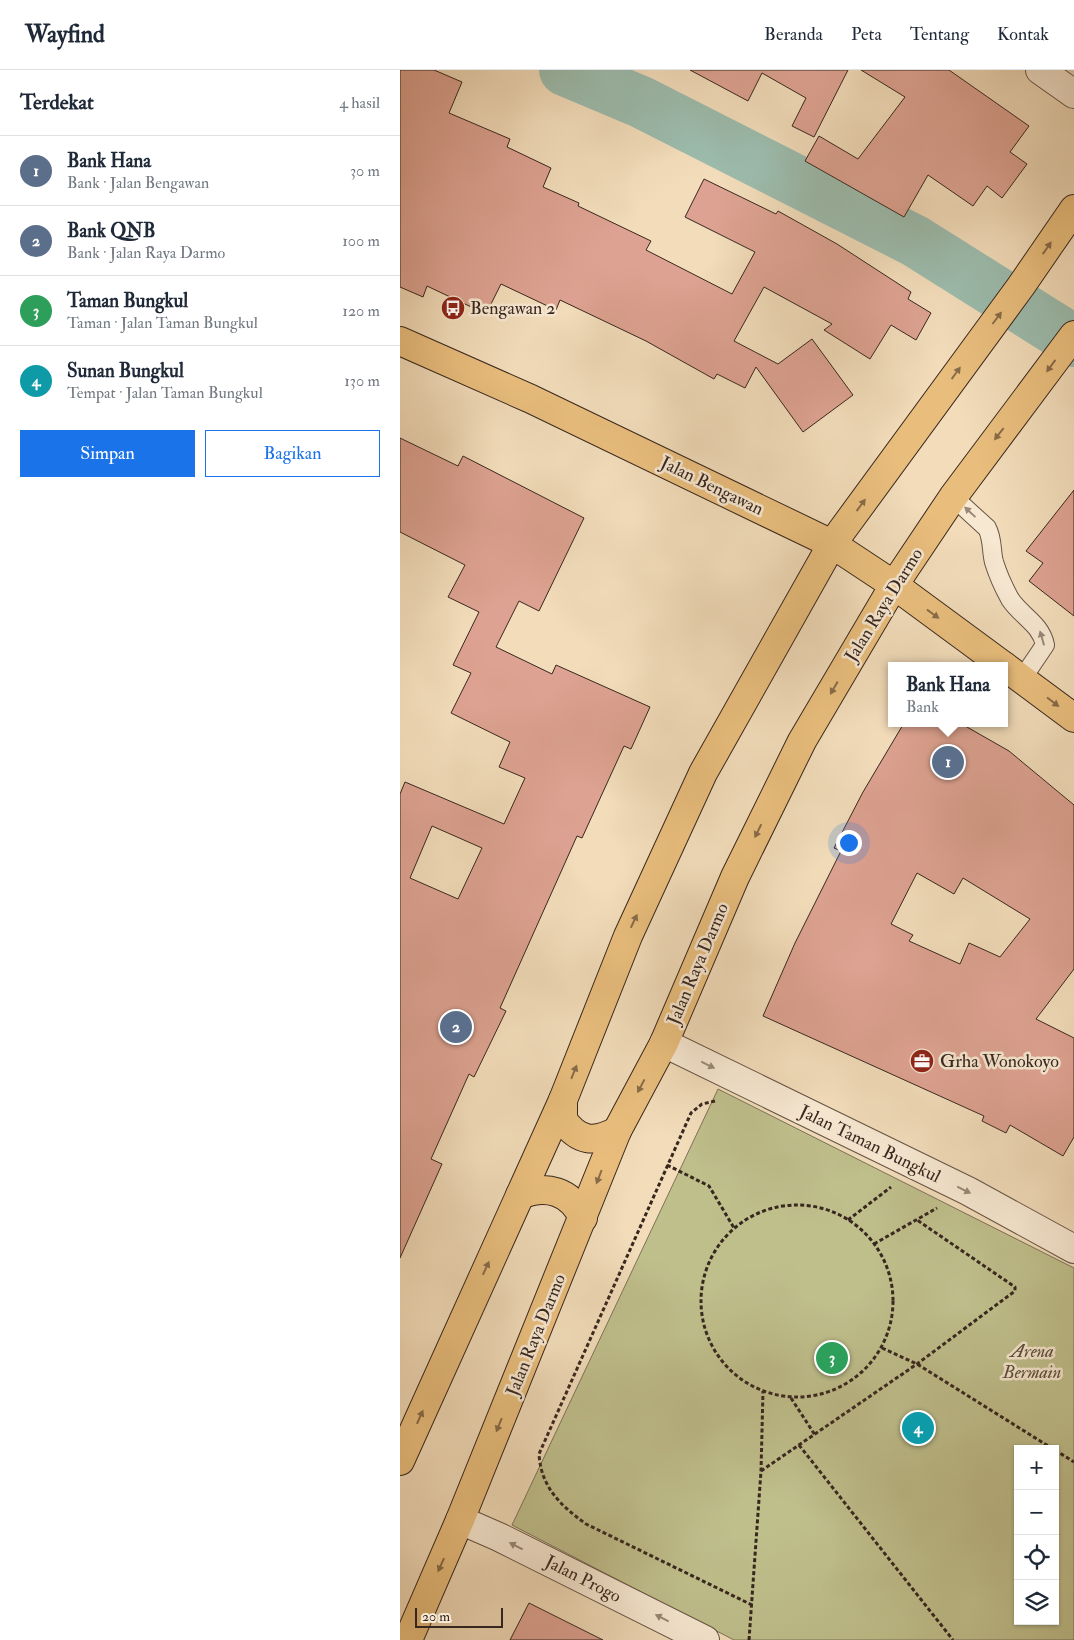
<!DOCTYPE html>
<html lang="id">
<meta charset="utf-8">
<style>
body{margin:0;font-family:"IM FELL Double Pica",serif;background:#f6f6f7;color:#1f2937}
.controls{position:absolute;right:15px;bottom:15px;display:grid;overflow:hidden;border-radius:0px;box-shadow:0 1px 4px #0004}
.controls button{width:45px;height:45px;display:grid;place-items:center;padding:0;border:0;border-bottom:1px solid #e0e1e3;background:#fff;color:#1f2937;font:25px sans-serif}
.scale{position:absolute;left:15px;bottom:12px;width:88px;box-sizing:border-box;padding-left:5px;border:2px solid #38271f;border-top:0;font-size:14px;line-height:18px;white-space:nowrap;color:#38271f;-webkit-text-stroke:4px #f7e8d2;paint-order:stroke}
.you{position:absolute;left:448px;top:772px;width:18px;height:18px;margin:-12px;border:4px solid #fff;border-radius:50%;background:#1a73e8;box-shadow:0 0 0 8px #1a73e833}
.badge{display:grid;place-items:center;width:32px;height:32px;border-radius:50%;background:#1a73e8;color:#fff;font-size:16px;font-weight:700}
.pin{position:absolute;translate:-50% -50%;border:2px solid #fff;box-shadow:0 1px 5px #0006}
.popup{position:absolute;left:488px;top:592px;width:120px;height:65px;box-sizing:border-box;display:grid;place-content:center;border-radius:0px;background:#fff;filter:drop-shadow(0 1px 4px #0005);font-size:16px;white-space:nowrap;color:#747a83}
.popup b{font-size:19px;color:#1f2937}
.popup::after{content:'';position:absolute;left:50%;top:100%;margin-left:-10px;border:10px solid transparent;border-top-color:#fff}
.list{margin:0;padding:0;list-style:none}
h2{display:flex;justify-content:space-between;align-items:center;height:65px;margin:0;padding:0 20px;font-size:21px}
h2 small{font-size:16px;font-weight:400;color:#747a83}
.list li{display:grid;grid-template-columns:32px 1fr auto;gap:15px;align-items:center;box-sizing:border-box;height:70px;padding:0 20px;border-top:1px solid #e0e1e3}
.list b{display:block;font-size:19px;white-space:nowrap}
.list p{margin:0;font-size:16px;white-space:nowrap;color:#747a83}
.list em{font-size:16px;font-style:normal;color:#747a83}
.actions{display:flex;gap:10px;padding:15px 20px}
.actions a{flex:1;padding:11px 0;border:1px solid #1a73e8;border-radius:0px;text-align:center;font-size:18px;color:#1a73e8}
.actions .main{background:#1a73e8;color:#fff}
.icon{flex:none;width:28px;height:28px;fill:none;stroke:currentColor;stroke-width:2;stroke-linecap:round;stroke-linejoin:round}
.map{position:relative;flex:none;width:674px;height:1570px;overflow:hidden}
header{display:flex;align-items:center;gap:30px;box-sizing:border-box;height:70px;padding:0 25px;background:#fff;border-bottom:1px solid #e0e1e3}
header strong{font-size:24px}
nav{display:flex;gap:28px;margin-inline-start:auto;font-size:18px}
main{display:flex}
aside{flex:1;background:#fff}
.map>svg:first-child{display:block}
.green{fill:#bfbf8c;stroke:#7c7356;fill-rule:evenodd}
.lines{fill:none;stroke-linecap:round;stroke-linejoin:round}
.river{stroke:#9cbcad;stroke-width:52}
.building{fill:#dda291;stroke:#38271f;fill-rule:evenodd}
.lane-casing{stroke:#665446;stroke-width:20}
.street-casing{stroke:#665446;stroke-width:30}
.primary-casing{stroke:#38271f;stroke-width:30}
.path{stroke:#38271f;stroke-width:3;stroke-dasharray:4 2.5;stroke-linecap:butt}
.lane{stroke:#f7e8d2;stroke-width:18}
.street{stroke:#f7e8d2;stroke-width:28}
.primary{stroke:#e9be7d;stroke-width:28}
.oneway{fill:#886b49}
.oneway2{fill:#988878}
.labels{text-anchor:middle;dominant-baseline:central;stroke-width:5;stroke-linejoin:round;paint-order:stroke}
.poi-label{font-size:18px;fill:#38271f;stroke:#f7e8d2;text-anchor:start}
.street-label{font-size:18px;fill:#38271f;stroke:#f7e8d2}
.park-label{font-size:18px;font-style:italic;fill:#5a4d3a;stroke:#f7e8d2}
</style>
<header>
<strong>Wayfind</strong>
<nav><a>Beranda</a><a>Peta</a><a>Tentang</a><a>Kontak</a></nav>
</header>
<main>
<aside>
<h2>Terdekat<small>4 hasil</small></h2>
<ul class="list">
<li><span class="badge" style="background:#5c6f8a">1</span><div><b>Bank Hana</b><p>Bank · Jalan Bengawan</p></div><em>30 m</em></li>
<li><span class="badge" style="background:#5c6f8a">2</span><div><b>Bank QNB</b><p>Bank · Jalan Raya Darmo</p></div><em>100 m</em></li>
<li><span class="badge" style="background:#2e9e5b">3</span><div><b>Taman Bungkul</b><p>Taman · Jalan Taman Bungkul</p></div><em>120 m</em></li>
<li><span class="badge" style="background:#0f9aa8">4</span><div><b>Sunan Bungkul</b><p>Tempat · Jalan Taman Bungkul</p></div><em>130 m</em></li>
</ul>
<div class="actions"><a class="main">Simpan</a><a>Bagikan</a></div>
</aside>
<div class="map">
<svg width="674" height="1570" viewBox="0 0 674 1570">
<rect width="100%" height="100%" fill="#f2dcba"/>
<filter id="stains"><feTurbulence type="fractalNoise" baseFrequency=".004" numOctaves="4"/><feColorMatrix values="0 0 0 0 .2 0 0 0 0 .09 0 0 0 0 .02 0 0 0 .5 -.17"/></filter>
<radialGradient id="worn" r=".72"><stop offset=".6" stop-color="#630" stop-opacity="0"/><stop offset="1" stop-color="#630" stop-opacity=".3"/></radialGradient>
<path class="green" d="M 318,1019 L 674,1198 L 674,1570 L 334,1570 L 112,1455 ZM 618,1379 L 655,1379 L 655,1551 L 618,1551 Z"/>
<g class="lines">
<path class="river" d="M 165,0 L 241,32 L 515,171 L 674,271"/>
</g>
<g class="building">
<path d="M 0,0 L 34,0 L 62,12 L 49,43 L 110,69 L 107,77 L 151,98 L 143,117 L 179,133 L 178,136 L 251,171 L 246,180 L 332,224 L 355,182 L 285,147 L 304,109 L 376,144 L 378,141 L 437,174 L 511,222 L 508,229 L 531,243 L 516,270 L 491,255 L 470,289 L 424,260 L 432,254 L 364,217 L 334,271 L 378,294 L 412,269 L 453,325 L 403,362 L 356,297 L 345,318 L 317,304 L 314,309 L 246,271 L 160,230 L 156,240 L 101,214 L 86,244 L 27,216 L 23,227 L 0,217 Z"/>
<path d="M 290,0 L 448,0 L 414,67 L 392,56 L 406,28 L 362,3 L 348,31 Z"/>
<path d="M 461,0 L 549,0 L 629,56 L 610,82 L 627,94 L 602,128 L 587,116 L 573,136 L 528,105 L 504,147 L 405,91 L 419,66 L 458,89 L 505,27 Z"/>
<path d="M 0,368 L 58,396 L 63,386 L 184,448 L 139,541 L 119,531 L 96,577 L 152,604 L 156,595 L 250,637 L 231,679 L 224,676 L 182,768 L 177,766 L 100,938 L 106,941 L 74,1007 L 69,1004 L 31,1089 L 42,1094 L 0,1188 L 0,724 L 5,712 L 104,754 L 125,708 L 99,697 L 110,672 L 51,643 L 71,603 L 53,595 L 79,542 L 48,527 L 65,495 L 0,462 ZM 32,756 L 82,778 L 58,829 L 10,808 Z"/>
<path d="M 674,420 L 674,546 L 629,511 L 643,493 L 626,481 Z"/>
<path d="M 504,653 L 560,653 L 609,681 L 674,735 L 674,899 L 636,949 L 674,968 L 674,1067 L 663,1086 L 610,1055 L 606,1063 L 582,1051 L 584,1046 L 363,946 L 395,873 L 441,781 L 434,778 L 463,722 ZM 517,803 L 554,824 L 563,808 L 630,849 L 600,887 L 569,873 L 560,894 L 509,871 L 513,865 L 491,854 Z"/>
<path d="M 129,1533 L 203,1570 L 110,1570 Z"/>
</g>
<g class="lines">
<g class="lane-casing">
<path id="lane" d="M 553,427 L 587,458 C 593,469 591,481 594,492 C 598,505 604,518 610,529 C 621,546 641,554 645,575 L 622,609"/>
</g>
<g class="street-casing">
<g id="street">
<path d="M 640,0 L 674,24"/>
<path d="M 264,973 L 568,1121 L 674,1179"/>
<path d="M 60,1450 L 99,1467 L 305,1570"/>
</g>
</g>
<g class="primary-casing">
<g id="primary">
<path d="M 0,271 L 131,329 L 432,474 L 494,515 L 604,596"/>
<path d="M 604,596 L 674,648"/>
<path d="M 163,1030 L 163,1050 C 179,1072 194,1073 217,1061"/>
<path d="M 120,1125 C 146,1114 171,1121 183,1148"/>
<path d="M 0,1391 L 163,1030 L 228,866 L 303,703 L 432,474 L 621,216 L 674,139"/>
<path d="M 8,1570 L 60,1450 L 217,1061 L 264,973 L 335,807 L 402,671 L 494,515 L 553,427 L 674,265"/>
</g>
</g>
<g class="path">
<path d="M 315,1031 L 302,1034 L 291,1043 L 139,1384 C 141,1417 160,1435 186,1454 L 352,1535"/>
<path d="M 267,1095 L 309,1116 L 334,1158"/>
<circle cx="397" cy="1231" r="96"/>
<path d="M 448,1150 L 491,1117"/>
<path d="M 474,1174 L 537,1138"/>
<path d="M 482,1278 L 517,1294 L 653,1379"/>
<path d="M 391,1328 L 415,1365"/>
<path d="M 399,1375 L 553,1570"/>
<path d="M 655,1380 L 674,1392"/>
<path d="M 361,1401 L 517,1294 L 615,1221 L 615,1217 L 517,1150"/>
<path d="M 349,1570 L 361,1401 L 363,1321"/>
</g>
<use href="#lane" class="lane"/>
<use href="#street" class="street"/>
<use href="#primary" class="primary"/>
</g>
<defs><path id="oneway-solid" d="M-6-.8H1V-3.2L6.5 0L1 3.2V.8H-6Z" transform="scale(1.25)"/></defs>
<g class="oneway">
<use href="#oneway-solid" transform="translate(647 178) rotate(-55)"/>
<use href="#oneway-solid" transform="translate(597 248) rotate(-53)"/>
<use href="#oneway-solid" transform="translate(651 296) rotate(126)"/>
<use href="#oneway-solid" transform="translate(556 303) rotate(-54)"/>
<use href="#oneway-solid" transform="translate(599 364) rotate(128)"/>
<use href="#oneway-solid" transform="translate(461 435) rotate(-54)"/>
<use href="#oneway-solid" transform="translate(533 544) rotate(36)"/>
<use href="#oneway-solid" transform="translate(434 618) rotate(120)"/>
<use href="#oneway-solid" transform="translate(653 632) rotate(37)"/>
<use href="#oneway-solid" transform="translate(358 761) rotate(116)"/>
<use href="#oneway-solid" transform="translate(234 851) rotate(-65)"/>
<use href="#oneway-solid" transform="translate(174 1002) rotate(-68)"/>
<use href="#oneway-solid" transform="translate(241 1016) rotate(118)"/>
<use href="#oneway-solid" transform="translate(199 1107) rotate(111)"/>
<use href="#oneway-solid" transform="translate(86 1198) rotate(-65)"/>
<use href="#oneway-solid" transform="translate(20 1347) rotate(-66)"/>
<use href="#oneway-solid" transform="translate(99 1355) rotate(112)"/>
<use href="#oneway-solid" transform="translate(41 1495) rotate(114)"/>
</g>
<g class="oneway2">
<use href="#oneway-solid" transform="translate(570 442) rotate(-137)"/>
<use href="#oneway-solid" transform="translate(642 568) rotate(-106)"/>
<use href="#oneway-solid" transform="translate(308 995) rotate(26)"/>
<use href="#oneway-solid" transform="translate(564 1120) rotate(26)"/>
<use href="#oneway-solid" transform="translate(116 1476) rotate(-153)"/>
<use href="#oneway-solid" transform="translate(262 1548) rotate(-153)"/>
</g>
<defs>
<g id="bus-disc" transform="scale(1.25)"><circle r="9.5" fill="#8f2418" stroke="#f7e8d2"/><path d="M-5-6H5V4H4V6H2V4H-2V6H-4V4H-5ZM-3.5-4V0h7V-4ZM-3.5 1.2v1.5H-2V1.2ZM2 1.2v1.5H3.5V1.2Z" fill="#fff"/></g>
<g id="office-disc" transform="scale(1.25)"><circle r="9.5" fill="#8f2418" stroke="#f7e8d2"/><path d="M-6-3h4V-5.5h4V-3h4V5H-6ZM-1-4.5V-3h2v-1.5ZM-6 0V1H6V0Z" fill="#fff"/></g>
</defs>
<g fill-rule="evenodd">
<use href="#bus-disc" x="53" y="238"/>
<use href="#office-disc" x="522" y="991"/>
</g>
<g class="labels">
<g class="poi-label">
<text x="70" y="238">Bengawan 2</text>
<text x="540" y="991">Grha Wonokoyo</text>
</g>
<g class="street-label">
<text transform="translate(312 416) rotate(26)">Jalan Bengawan</text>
<text transform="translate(484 535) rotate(-58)">Jalan Raya Darmo</text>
<text transform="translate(298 894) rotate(-67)">Jalan Raya Darmo</text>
<text transform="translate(470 1074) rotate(26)">Jalan Taman Bungkul</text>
<text transform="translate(136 1265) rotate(-68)">Jalan Raya Darmo</text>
<text transform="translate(183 1509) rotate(27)">Jalan Progo</text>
</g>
<g class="park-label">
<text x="632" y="1281">Arena<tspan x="632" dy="21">Bermain</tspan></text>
</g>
</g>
<rect width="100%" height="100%" filter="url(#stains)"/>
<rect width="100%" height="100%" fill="url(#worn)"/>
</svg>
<div class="controls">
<button>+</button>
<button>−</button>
<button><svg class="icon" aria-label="locate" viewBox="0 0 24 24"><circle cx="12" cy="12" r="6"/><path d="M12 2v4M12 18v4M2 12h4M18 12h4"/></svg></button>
<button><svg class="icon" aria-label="layers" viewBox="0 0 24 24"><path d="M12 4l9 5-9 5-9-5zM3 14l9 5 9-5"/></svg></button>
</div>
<div class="scale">20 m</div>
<div class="you"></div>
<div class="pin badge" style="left:548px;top:692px;background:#5c6f8a">1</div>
<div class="popup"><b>Bank Hana</b>Bank</div>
<div class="pin badge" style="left:56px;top:957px;background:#5c6f8a">2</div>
<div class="pin badge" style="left:432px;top:1288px;background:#2e9e5b">3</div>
<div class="pin badge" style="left:518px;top:1358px;background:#0f9aa8">4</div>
</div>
</main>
